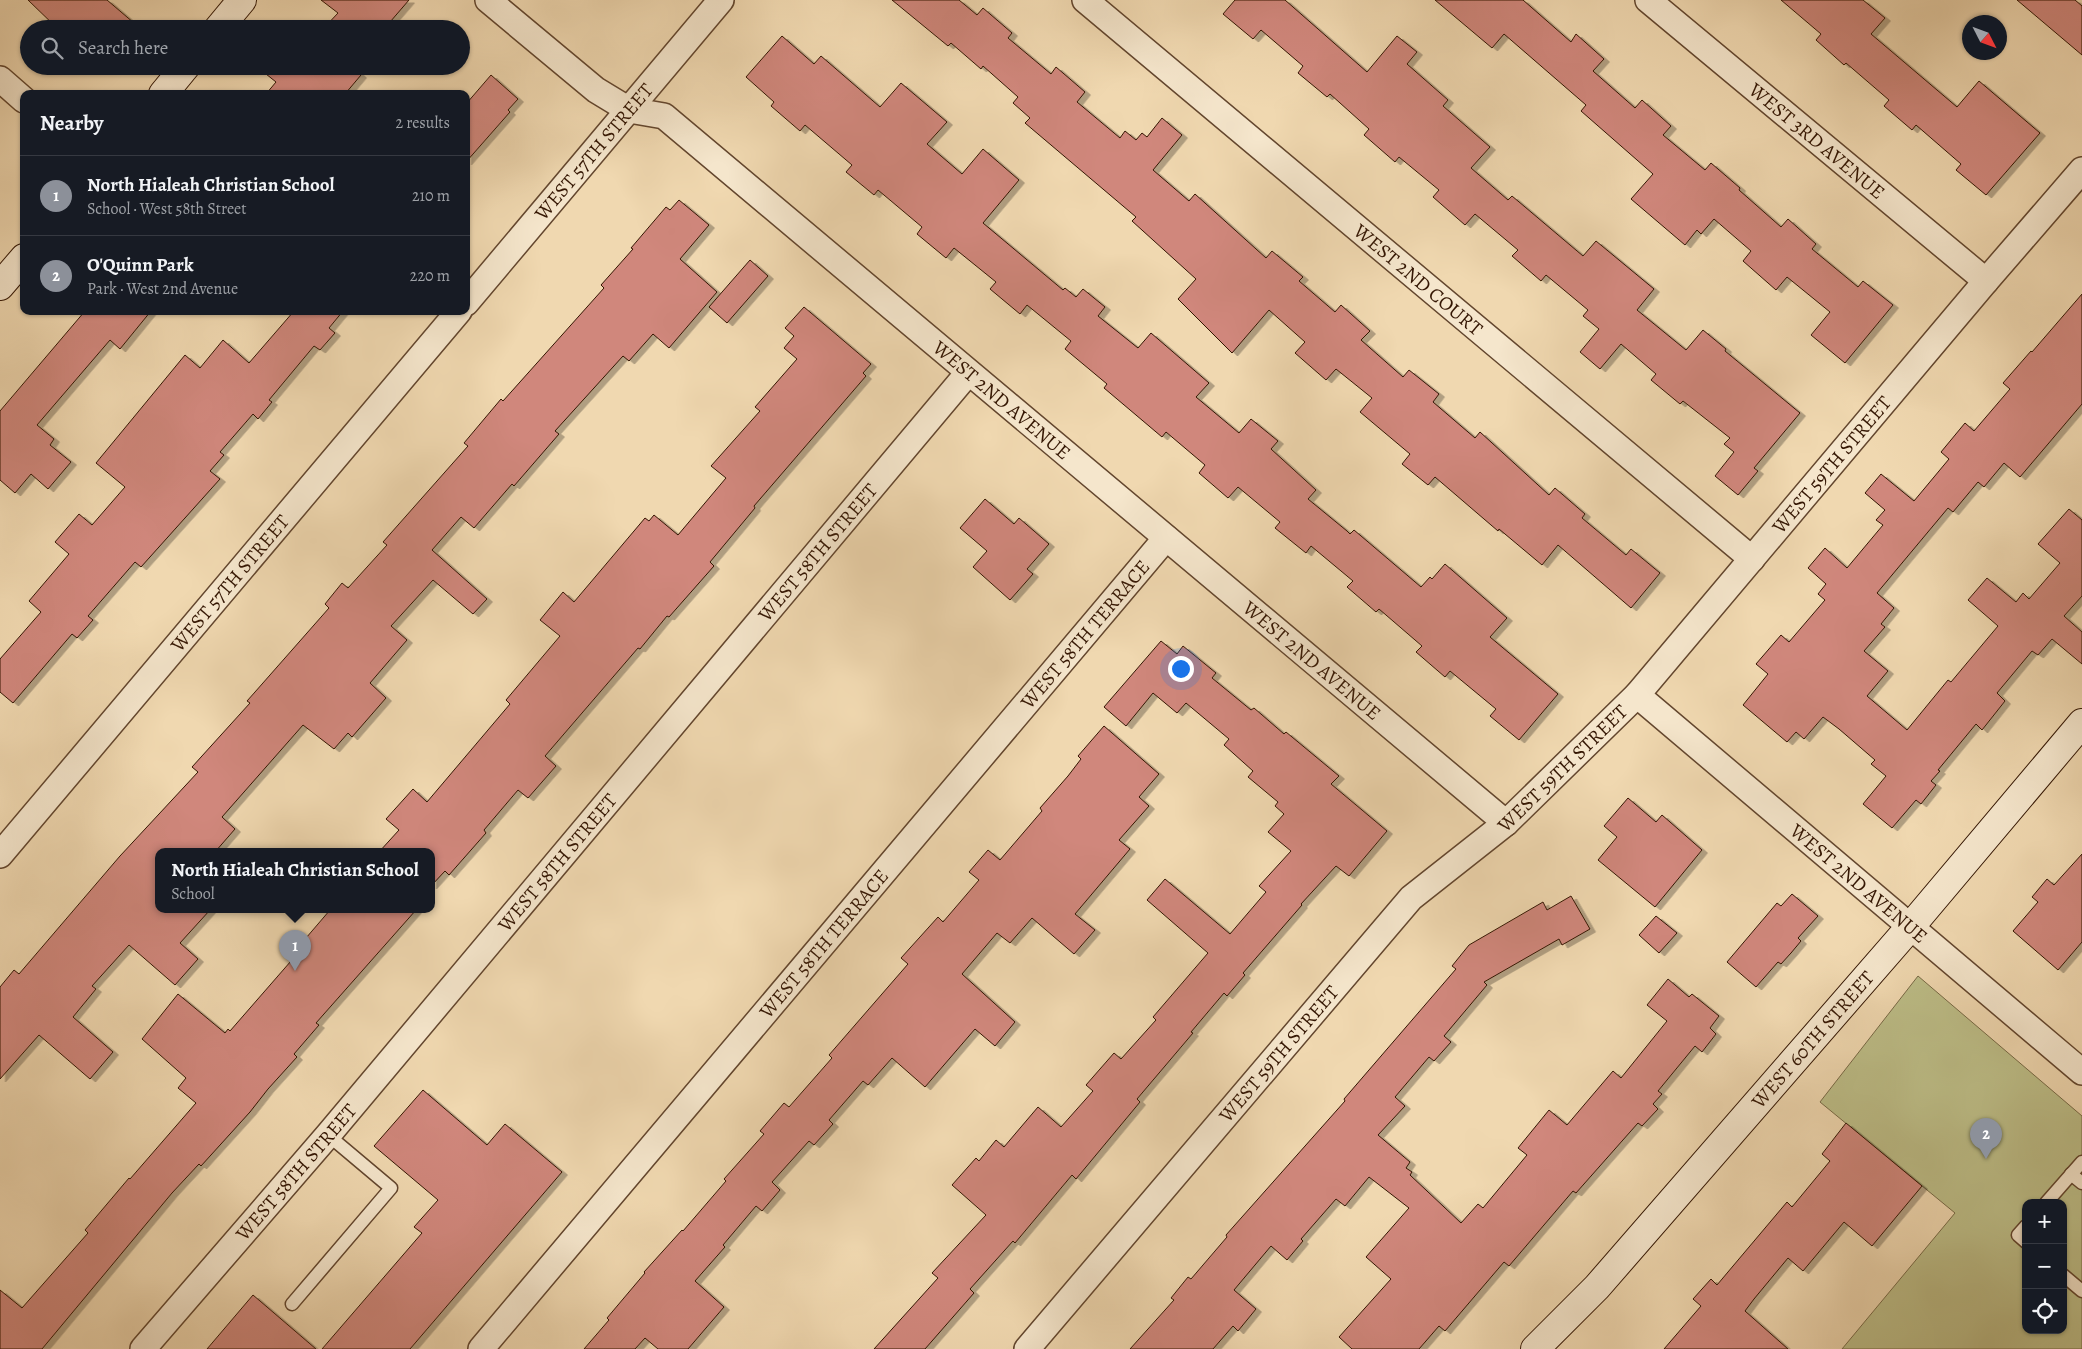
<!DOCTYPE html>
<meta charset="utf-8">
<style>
body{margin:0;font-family:Alegreya,serif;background:#20242c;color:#f1f3f6}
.controls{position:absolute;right:15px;bottom:15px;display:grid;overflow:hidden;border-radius:10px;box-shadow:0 1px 4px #0004}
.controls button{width:45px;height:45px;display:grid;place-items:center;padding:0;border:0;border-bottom:1px solid #363941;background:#171b24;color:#f1f3f6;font:25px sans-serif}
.compass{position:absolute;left:1962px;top:15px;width:45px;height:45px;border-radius:50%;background:#171b24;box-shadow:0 1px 4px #0004;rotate:132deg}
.you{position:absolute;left:1180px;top:668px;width:18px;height:18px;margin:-12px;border:4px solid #fff;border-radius:50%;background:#1a73e8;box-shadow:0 0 0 8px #1a73e833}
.badge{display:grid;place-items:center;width:32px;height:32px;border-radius:50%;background:#8c9099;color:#fff;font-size:16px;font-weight:700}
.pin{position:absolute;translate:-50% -41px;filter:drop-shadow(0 1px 2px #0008)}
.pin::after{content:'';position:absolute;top:26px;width:18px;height:15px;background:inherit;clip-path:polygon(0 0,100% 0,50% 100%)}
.popup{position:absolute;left:155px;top:848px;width:280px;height:65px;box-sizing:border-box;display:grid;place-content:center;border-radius:10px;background:#171b24;filter:drop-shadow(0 1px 4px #0005);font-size:16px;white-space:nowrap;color:#9ea1a6}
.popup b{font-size:19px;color:#f1f3f6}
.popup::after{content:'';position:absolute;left:50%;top:100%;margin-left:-10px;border:10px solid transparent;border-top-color:#171b24}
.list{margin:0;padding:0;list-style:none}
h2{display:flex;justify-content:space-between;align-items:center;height:65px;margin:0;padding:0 20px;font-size:21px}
h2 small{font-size:16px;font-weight:400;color:#9ea1a6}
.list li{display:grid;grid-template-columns:32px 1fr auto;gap:15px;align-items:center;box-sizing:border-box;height:80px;padding:0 20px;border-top:1px solid #363941}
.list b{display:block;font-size:19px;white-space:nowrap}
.list p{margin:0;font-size:16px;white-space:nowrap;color:#9ea1a6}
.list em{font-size:16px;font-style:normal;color:#9ea1a6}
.icon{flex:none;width:28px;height:28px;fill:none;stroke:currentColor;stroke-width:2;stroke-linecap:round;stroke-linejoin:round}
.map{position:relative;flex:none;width:2082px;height:1349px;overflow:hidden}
.search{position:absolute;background:#171b24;box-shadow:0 1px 4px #0004;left:20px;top:20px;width:450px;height:55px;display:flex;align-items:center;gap:12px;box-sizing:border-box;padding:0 18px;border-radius:28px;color:#9ea1a6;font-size:19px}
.panel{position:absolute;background:#171b24;box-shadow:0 1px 4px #0004;left:20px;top:90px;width:450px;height:225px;border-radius:10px}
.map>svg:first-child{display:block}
.green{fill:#bdbe88;stroke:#786a46;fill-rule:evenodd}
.building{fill:#d0877b;stroke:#341603;filter:url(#shadow)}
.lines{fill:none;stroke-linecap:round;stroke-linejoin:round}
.lane-casing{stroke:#63462e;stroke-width:15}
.street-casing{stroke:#63462e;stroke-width:28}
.secondary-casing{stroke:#341603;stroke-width:30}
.lane{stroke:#f5e6cc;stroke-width:12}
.street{stroke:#f5e6cc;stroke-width:25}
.secondary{stroke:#f5e6cc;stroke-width:28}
.labels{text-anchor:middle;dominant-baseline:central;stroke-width:4.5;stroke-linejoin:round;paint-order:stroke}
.street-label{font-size:20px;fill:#341603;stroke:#f5e6cc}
</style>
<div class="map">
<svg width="2082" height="1349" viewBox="0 0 2082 1349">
<defs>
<filter id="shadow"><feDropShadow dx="5.5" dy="3" stdDeviation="0" flood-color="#0004"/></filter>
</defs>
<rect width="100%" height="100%" fill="#f0d8b0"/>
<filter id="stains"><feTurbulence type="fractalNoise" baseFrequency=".004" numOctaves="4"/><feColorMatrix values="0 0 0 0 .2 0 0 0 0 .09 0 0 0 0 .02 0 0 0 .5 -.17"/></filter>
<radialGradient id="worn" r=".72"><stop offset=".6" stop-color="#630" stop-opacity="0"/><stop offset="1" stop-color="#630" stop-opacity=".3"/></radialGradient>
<path class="green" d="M 1918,976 L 2082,1116 L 2082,1349 L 1842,1349 L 1955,1213 L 1820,1102 ZM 2026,1203 L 2063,1203 L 2063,1330 L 2026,1330 Z"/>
<g class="building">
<path d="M 28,0 L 107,0 L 141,29 L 58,29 Z"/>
<path d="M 321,0 L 409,0 L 384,29 L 323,29 L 338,13 Z"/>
<path d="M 892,0 L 959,0 L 977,15 L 983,8 L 1012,33 L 1008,38 L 1051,74 L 1056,67 L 1085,92 L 1077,102 L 1120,138 L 1125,131 L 1136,140 L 1142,133 L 1147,137 L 1162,118 L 1182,135 L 1153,170 L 1189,201 L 1195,194 L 1266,258 L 1272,251 L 1303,277 L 1299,281 L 1335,312 L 1341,305 L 1370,331 L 1361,340 L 1403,377 L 1409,370 L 1439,394 L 1433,402 L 1475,438 L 1480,432 L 1549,495 L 1555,488 L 1585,514 L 1582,518 L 1626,555 L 1631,549 L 1660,573 L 1631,608 L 1558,545 L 1542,565 L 1499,529 L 1498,531 L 1435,477 L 1428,485 L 1402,464 L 1410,454 L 1360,412 L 1372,398 L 1336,369 L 1326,380 L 1295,353 L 1305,342 L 1269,310 L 1232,353 L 1178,299 L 1196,279 L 1132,221 L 1136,217 L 1025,123 L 1030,118 L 1013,103 L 1018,97 L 983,66 L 981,69 L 951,43 L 948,46 Z"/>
<path d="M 1235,0 L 1285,0 L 1367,72 L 1397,36 L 1417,52 L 1407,64 L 1448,100 L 1443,106 L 1490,147 L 1471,168 L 1508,200 L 1512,196 L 1583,256 L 1596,241 L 1654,289 L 1637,310 L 1686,350 L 1703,330 L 1726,349 L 1725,351 L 1800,413 L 1754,468 L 1758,471 L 1738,495 L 1715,476 L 1734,452 L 1724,444 L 1730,438 L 1683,401 L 1680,404 L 1651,380 L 1656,374 L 1621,344 L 1600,369 L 1580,352 L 1599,329 L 1583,316 L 1588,310 L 1546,275 L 1541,281 L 1512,256 L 1518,250 L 1475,214 L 1465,225 L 1433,197 L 1439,190 L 1399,157 L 1395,162 L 1364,135 L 1369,129 L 1330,94 L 1327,97 L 1298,73 L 1303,66 L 1261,30 L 1253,39 L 1223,14 Z"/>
<path d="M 1435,0 L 1523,0 L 1571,42 L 1576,34 L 1604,59 L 1593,71 L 1635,108 L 1642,100 L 1671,126 L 1663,135 L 1705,170 L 1711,163 L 1740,188 L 1739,190 L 1781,227 L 1788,219 L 1816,244 L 1812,249 L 1858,287 L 1863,281 L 1893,305 L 1845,363 L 1811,335 L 1830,312 L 1787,277 L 1776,290 L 1743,261 L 1751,251 L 1714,219 L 1701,234 L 1697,230 L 1685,245 L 1631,199 L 1653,174 L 1581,111 L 1586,105 L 1504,34 L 1492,48 Z"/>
<path d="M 1781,0 L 1863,0 L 1885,18 L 1871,34 L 1957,107 L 1979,81 L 2040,133 L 1986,195 L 1956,170 L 1961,164 L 1916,125 L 1912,130 L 1884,106 L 1889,100 L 1846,63 L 1844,65 L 1816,40 L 1821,34 Z"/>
<path d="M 2017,0 L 2075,0 L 2082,6 L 2082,55 Z"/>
<path d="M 782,36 L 814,64 L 821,56 L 880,107 L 901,83 L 947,122 L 927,144 L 962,174 L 983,149 L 1019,180 L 983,223 L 1063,290 L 1065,288 L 1076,297 L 1083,289 L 1105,307 L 1098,316 L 1138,348 L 1151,333 L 1209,383 L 1196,397 L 1239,433 L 1251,419 L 1278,441 L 1271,449 L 1316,490 L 1308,499 L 1347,531 L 1350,534 L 1354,530 L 1421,587 L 1430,577 L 1432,579 L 1445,564 L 1507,618 L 1490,637 L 1558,694 L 1519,740 L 1490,716 L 1496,709 L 1450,671 L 1445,677 L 1416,652 L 1422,646 L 1379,609 L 1376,612 L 1347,587 L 1353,581 L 1311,546 L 1306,553 L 1275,528 L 1280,522 L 1238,487 L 1228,498 L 1199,473 L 1205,465 L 1166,432 L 1162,437 L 1104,388 L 1107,384 L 1065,349 L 1071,341 L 1027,305 L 1020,314 L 990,289 L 996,282 L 954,248 L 946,258 L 917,234 L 922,227 L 878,190 L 874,195 L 846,172 L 852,165 L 805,125 L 800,131 L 771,106 L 774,102 L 746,77 Z"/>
<path d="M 256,66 L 351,66 L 361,75 L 345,94 L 266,94 L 276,82 Z"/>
<path d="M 491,75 L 518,99 L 508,110 L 510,112 L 466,162 L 466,104 Z"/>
<path d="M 679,200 L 709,225 L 680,259 L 717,292 L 669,348 L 653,334 L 629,361 L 623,356 L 555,431 L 559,434 L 514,486 L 512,484 L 474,528 L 461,517 L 432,550 L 487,599 L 473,614 L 433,580 L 391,626 L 407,640 L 370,683 L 386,698 L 352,737 L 348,733 L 334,749 L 303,725 L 222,817 L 235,829 L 215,852 L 159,852 L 159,910 L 210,910 L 180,943 L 198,959 L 175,985 L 129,945 L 92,986 L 96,989 L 73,1017 L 113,1052 L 90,1079 L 39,1035 L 0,1079 L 0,987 L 14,970 L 19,974 L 120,856 L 198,772 L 192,767 L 250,703 L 247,701 L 255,692 L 329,608 L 325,604 L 342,583 L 348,588 L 387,545 L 383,542 L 468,446 L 464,443 L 501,399 L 503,401 L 604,288 L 601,285 L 633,249 L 631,248 L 666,207 L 670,210 Z"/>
<path d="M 750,260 L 768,276 L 727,323 L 709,307 Z"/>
<path d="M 2082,294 L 2082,404 L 2020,477 L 2004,463 L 1984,487 L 1978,482 L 1953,512 L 1948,508 L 1877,593 L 1894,608 L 1881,624 L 1885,627 L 1864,651 L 1888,671 L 1867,696 L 1907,730 L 1948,680 L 1951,682 L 1998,626 L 1968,600 L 1987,578 L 2016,602 L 2023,593 L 2029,599 L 2060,563 L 2038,544 L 2069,509 L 2082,520 L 2082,596 L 2064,616 L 2082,632 L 2082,664 L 2052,639 L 2038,655 L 2032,651 L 1997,693 L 2005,701 L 1982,730 L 1976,724 L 1938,770 L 1940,771 L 1931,781 L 1936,785 L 1921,804 L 1916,800 L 1892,828 L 1863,804 L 1886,776 L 1871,764 L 1875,760 L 1839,729 L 1823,717 L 1804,739 L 1796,732 L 1787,742 L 1743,705 L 1768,674 L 1756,664 L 1781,635 L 1789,642 L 1825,600 L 1818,594 L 1826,584 L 1808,568 L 1825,548 L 1847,568 L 1883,525 L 1876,520 L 1885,510 L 1865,493 L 1881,474 L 1914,501 L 1949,459 L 1941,452 L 1965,423 L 1974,431 L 2010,389 L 2003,383 L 2031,351 L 2032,352 Z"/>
<path d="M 804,307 L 871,364 L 863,373 L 866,376 L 754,506 L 755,508 L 710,562 L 714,566 L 669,617 L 667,616 L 640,649 L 638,648 L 545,756 L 556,766 L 528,798 L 518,790 L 484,830 L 486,833 L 449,875 L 445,871 L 431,886 L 431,852 L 379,852 L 399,830 L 386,819 L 413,789 L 427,802 L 510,704 L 506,700 L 560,636 L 540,620 L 563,592 L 574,602 L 645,518 L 649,521 L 654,515 L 678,535 L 726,478 L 711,466 L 760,411 L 755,407 L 797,359 L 784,348 L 794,336 L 785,328 Z"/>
<path d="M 85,311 L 151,311 L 120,349 L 110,340 L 37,425 L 54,439 L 50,445 L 71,462 L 48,489 L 31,474 L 15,493 L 0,480 L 0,411 Z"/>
<path d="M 294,311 L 343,311 L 329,328 L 335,333 L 320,350 L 314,346 L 269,400 L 272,402 L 258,419 L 253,414 L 220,452 L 224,455 L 210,471 L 220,479 L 141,567 L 135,562 L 88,616 L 93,620 L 77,638 L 72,634 L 13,703 L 0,692 L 0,659 L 41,612 L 29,601 L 69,554 L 55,542 L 79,514 L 92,525 L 125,487 L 96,463 L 185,355 L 200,368 L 223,340 L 249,363 Z"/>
<path d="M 985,499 L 1014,524 L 1019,518 L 1049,544 L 1027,569 L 1033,574 L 1010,600 L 973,567 L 987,551 L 960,528 Z"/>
<path d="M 1161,641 L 1177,654 L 1183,646 L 1216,673 L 1212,678 L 1251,710 L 1254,708 L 1284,734 L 1286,732 L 1339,776 L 1331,784 L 1387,831 L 1349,876 L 1336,866 L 1301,904 L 1302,905 L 1243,973 L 1245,975 L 1227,996 L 1224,993 L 1191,1032 L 1193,1033 L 1137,1099 L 1140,1102 L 1076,1179 L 1072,1175 L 1015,1243 L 1013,1241 L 970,1289 L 974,1293 L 925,1349 L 874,1349 L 938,1278 L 932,1273 L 986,1215 L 952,1185 L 976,1158 L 979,1161 L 996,1140 L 1004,1147 L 1038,1107 L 1061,1127 L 1093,1091 L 1086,1085 L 1114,1053 L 1121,1059 L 1156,1020 L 1153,1017 L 1208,953 L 1147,900 L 1165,879 L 1230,934 L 1266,892 L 1259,886 L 1291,851 L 1268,832 L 1284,814 L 1275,806 L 1278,802 L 1248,777 L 1253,771 L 1224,745 L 1229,739 L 1186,703 L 1177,713 L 1153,693 L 1126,726 L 1104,707 Z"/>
<path d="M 1104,726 L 1159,774 L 1139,797 L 1149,806 L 1119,840 L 1130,849 L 1075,914 L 1095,930 L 1074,954 L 1032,918 L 1010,943 L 997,933 L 962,974 L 1015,1022 L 995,1046 L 975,1029 L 925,1087 L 892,1058 L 868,1085 L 863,1081 L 829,1120 L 833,1124 L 814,1145 L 809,1141 L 772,1182 L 780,1190 L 762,1211 L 756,1206 L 723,1245 L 725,1247 L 695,1281 L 724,1307 L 688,1349 L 658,1349 L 645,1338 L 635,1349 L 584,1349 L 609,1320 L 607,1318 L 645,1273 L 644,1272 L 682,1230 L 683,1231 L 726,1181 L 724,1179 L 764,1134 L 760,1131 L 784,1103 L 789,1107 L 832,1058 L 829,1055 L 908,964 L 901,958 L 938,917 L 943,922 L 979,880 L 969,872 L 988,850 L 1000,860 L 1042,811 L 1040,808 L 1068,776 L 1081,759 L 1078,756 Z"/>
<path d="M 1628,798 L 1656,822 L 1662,815 L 1702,850 L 1655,907 L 1598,860 L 1617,837 L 1604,826 Z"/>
<path d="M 2082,854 L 2082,942 L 2058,970 L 2013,931 L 2038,902 L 2032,897 L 2047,879 L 2054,885 Z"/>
<path d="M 1792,894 L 1818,916 L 1798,938 L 1801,941 L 1791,953 L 1781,964 L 1778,962 L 1756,987 L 1727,962 L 1777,903 L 1781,906 Z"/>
<path d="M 1571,896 L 1590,929 L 1562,945 L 1559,939 L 1484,982 L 1487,985 L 1444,1036 L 1451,1042 L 1434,1061 L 1429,1057 L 1395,1097 L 1405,1106 L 1378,1135 L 1410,1162 L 1406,1168 L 1412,1172 L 1410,1175 L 1461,1223 L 1478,1204 L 1483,1208 L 1527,1155 L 1518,1148 L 1549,1110 L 1567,1125 L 1613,1071 L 1621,1078 L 1667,1021 L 1647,1005 L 1668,979 L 1689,997 L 1692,994 L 1719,1016 L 1710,1028 L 1716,1034 L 1702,1052 L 1695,1046 L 1658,1091 L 1662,1094 L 1653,1104 L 1658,1109 L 1642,1126 L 1638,1123 L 1576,1193 L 1573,1191 L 1509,1266 L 1504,1262 L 1445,1331 L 1439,1326 L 1419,1349 L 1352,1349 L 1339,1337 L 1391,1279 L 1366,1257 L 1409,1208 L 1369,1177 L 1345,1206 L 1336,1199 L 1301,1239 L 1303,1241 L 1287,1260 L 1271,1246 L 1234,1290 L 1256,1309 L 1238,1331 L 1233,1326 L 1213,1349 L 1130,1349 L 1174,1300 L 1171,1298 L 1188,1277 L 1191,1279 L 1227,1237 L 1226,1235 L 1345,1101 L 1344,1099 L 1456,969 L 1452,966 L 1469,945 L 1543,902 L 1547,910 Z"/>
<path d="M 330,910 L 416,910 L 316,1023 L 319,1025 L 294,1054 L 297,1057 L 268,1089 L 250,1112 L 201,1166 L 199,1164 L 172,1193 L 42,1349 L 0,1349 L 0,1290 L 22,1308 L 88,1233 L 85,1230 L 129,1178 L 130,1179 L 196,1103 L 178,1088 L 186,1078 L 142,1039 L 178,994 L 225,1033 L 228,1029 L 230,1031 L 291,961 L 288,959 Z"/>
<path d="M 1656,916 L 1677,933 L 1659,953 L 1639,935 Z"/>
<path d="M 423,1090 L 487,1145 L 505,1124 L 562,1172 L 410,1349 L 322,1349 L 422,1233 L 414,1227 L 438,1200 L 374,1146 Z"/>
<path d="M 1846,1123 L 1922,1186 L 1872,1246 L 1844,1222 L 1803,1271 L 1788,1258 L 1754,1299 L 1745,1311 L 1788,1349 L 1664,1349 L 1701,1306 L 1693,1299 L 1711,1279 L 1717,1285 L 1787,1202 L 1792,1207 L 1830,1161 L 1822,1154 Z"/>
<path d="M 253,1295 L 316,1349 L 207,1349 Z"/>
</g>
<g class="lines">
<g class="lane-casing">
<g id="lane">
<path d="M 2071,1174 L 2082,1183"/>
<path d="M 2046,1203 L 2082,1162"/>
<path d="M 2026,1226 L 2018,1235 L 2026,1242"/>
<path d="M 2063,1275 L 2082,1291"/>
<path d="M 292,1304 L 391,1188 L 328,1135"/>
</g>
</g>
<g class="street-casing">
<g id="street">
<path id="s1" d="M 488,0 L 596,90 L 629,110 L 664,116 L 1506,823"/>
<path id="s2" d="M 1085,0 L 1752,559"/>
<path id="s3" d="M 1648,0 L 1986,281"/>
<path d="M 0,79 L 24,100"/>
<path id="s4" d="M 466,303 L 721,0"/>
<path id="s5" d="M 1637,695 L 2082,1072"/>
<path id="s6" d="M 0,855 L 459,311"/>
<path id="s7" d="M 143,1349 L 328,1135 L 968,373"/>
<path id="s8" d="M 481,1349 L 1166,538"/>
<path id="s9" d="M 1027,1349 L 1411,898 L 1506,823 L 1637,695 L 1986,281 L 2082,170"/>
</g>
</g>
<g class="secondary-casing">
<g id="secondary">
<path d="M 218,29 L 242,0"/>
<path d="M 163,94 L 186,66"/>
<path d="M 0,286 L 24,258"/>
<path id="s10" d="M 1535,1349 L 1597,1287 L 1911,926 L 2082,723"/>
</g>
</g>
<use href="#lane" class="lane"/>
<use href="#street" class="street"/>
<use href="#secondary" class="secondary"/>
</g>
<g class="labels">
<g class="street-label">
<text stroke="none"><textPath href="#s3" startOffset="220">WEST 3RD AVENUE</textPath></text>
<text stroke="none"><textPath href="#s4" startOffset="198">WEST 57TH STREET</textPath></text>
<text stroke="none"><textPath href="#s2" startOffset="435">WEST 2ND COURT</textPath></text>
<text stroke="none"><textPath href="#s1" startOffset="656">WEST 2ND AVENUE</textPath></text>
<text stroke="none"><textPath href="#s9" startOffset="1198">WEST 59TH STREET</textPath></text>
<text stroke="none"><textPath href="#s7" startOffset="1044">WEST 58TH STREET</textPath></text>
<text stroke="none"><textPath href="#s6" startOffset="356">WEST 57TH STREET</textPath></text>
<text stroke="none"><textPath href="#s8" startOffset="936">WEST 58TH TERRACE</textPath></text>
<text stroke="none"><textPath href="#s1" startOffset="1061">WEST 2ND AVENUE</textPath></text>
<text stroke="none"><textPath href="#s9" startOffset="792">WEST 59TH STREET</textPath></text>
<text stroke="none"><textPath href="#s7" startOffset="639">WEST 58TH STREET</textPath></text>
<text stroke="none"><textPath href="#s5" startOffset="291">WEST 2ND AVENUE</textPath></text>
<text stroke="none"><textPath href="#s8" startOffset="531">WEST 58TH TERRACE</textPath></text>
<text stroke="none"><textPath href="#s10" startOffset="416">WEST 60TH STREET</textPath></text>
<text stroke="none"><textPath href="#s9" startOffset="388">WEST 59TH STREET</textPath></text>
<text stroke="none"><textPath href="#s7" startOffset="234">WEST 58TH STREET</textPath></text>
</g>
</g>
<rect width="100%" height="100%" filter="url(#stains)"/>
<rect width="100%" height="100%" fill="url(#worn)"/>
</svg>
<div class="controls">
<button>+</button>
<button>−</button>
<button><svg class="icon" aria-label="locate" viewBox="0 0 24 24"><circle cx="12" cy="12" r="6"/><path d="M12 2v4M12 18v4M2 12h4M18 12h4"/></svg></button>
</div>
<svg class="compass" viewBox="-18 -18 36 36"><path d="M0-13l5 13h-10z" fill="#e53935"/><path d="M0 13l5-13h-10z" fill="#9ea1a6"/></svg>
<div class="you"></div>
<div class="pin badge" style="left:295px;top:971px">1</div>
<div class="popup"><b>North Hialeah Christian School</b>School</div>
<div class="pin badge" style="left:1986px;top:1159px">2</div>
<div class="search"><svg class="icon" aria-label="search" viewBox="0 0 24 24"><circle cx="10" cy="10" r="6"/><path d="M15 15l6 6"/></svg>Search here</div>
<section class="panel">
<h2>Nearby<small>2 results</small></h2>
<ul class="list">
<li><span class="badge">1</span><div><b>North Hialeah Christian School</b><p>School · West 58th Street</p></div><em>210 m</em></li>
<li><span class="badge">2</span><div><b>O'Quinn Park</b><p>Park · West 2nd Avenue</p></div><em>220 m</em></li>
</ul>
</section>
</div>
